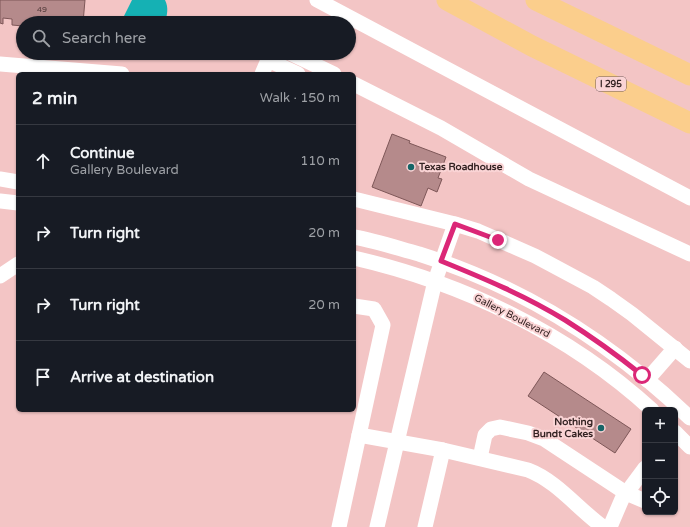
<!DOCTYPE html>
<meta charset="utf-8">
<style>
body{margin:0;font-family:"Varela Round",sans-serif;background:#242831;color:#f1f3f6}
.controls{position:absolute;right:12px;bottom:12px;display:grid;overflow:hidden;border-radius:6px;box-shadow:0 1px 3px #0004}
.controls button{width:36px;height:36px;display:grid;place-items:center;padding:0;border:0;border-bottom:1px solid #363941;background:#171b24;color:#f1f3f6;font:20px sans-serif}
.stop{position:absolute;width:12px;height:12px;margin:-9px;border:3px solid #db2777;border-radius:50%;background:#fff}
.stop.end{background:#db2777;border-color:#fff;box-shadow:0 1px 4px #0008}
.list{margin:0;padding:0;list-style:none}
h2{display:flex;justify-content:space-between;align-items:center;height:52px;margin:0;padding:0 16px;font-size:17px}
h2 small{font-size:13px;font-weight:400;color:#9ea1a6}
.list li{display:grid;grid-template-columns:26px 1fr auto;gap:12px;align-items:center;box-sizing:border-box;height:72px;padding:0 16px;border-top:1px solid #363941}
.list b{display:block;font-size:15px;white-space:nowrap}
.list p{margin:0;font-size:13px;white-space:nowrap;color:#9ea1a6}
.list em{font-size:13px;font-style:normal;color:#9ea1a6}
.icon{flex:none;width:22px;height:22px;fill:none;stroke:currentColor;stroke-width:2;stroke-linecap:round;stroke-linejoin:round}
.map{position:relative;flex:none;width:690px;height:527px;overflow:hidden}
.search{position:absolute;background:#171b24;box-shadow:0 1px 3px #0004;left:16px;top:16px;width:340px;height:44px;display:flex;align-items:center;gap:10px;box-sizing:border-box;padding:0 14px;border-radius:22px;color:#9ea1a6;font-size:15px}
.panel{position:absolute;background:#171b24;box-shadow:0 1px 3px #0004;left:16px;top:72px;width:340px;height:340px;border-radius:6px}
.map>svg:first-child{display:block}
.water{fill:#15b1b4}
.building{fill:#b58a8b;stroke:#7e5758}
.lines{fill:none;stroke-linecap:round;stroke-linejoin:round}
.minor{stroke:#fff;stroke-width:15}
.highway{stroke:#fbce8c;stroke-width:21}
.route{stroke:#db2777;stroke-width:5}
.poi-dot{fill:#166567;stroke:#fad4d5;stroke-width:1.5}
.labels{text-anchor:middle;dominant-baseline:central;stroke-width:4;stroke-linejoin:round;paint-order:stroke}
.number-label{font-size:8px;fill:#543d3d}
.shield{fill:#fad4d5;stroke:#6f5858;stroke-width:1}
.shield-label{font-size:9px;font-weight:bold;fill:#342323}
.poi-label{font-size:10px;font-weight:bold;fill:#342323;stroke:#fad4d5;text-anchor:start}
.street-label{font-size:10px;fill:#342323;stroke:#fad4d5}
</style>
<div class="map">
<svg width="690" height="527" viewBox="0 0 690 527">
<rect width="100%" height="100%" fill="#f3c5c5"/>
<path class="water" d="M 132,0 L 165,0 C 169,8 167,15 165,23 L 124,23 L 124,16 Z"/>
<g class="building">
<path d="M 0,0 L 85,0 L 83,23 L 23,23 L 23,26 L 12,25 L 12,19 L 3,18 L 3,24 L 0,23 Z"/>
<path d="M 392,134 L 410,141 L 409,143 L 446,157 L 438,178 L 442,179 L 437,192 L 428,188 L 421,206 L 372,187 Z"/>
<path d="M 544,372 L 631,429 L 615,453 L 528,396 Z"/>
</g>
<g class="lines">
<g class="minor">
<path d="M 317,0 L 690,198"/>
<path d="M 290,53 L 334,74"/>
<path d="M 268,60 L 298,74"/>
<path d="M 0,64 L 122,74"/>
<path d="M 262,74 L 268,60 L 274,54"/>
<path d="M 354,84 L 441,128 L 529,179 L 690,254"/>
<path d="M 0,179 L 18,182"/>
<path d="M 354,199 L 455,224 L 478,231 L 535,256 L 593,287 L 611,299 L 632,314 L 690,361"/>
<path d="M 0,201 L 18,203"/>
<path d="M 354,237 C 376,241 397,248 419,254 C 521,286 613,344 690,418"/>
<path d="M 354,258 C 463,283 569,334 652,410"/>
<path d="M 0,276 L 18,264"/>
<path d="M 647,380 L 675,348"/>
<path d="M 675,432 L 690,447"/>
<path d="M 359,435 L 443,450 L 528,470 C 557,481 578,509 603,527"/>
<path d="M 480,458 L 485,435 L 491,429 L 500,427 L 528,433 L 544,439 L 626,493 L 645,501"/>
<path d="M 339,527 L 383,325 L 374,309 L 354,306"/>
<path d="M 377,527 L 435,281 L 455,224"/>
<path d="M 425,527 L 443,450"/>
<path d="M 610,527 L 622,499 L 645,468"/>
</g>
<g class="highway">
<path d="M 447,0 L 532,46 L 690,123"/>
<path d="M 536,0 L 690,75"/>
</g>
</g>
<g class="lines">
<path class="route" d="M 498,240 L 455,224 L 441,261 C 483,278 526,296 565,320 C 592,337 617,355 642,375"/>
</g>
<g class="poi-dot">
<circle cx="411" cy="167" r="4"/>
<circle cx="601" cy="428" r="4"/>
</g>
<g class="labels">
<g class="number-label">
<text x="42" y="9">49</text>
</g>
<rect class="shield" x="596" y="77" width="30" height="14" rx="3"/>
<g class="shield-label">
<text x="611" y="84">I 295</text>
</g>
<g class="poi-label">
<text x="419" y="167">Texas Roadhouse</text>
<text x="593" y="422" text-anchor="end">Nothing<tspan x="593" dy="12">Bundt Cakes</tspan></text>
</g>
<g class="street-label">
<text transform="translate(512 316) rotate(27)">Gallery Boulevard</text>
</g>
</g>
</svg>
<div class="controls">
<button>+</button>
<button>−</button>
<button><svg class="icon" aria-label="locate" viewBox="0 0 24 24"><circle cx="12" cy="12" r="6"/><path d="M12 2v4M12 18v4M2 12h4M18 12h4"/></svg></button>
</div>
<div class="stop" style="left:642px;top:375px"></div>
<div class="stop end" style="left:498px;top:240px"></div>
<div class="search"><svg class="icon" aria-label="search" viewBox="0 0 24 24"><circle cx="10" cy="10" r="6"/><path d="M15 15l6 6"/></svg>Search here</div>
<section class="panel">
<h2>2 min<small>Walk · 150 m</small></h2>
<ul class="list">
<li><svg class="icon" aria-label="ahead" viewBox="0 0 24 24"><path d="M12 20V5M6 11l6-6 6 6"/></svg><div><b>Continue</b><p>Gallery Boulevard</p></div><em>110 m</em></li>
<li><svg class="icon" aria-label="right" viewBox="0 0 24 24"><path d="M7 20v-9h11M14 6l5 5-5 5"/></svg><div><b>Turn right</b></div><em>20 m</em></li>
<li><svg class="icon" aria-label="right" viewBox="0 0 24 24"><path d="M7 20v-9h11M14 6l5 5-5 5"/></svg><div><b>Turn right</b></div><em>20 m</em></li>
<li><svg class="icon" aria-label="arrive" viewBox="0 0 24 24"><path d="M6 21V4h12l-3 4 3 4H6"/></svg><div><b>Arrive at destination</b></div></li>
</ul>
</section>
</div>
